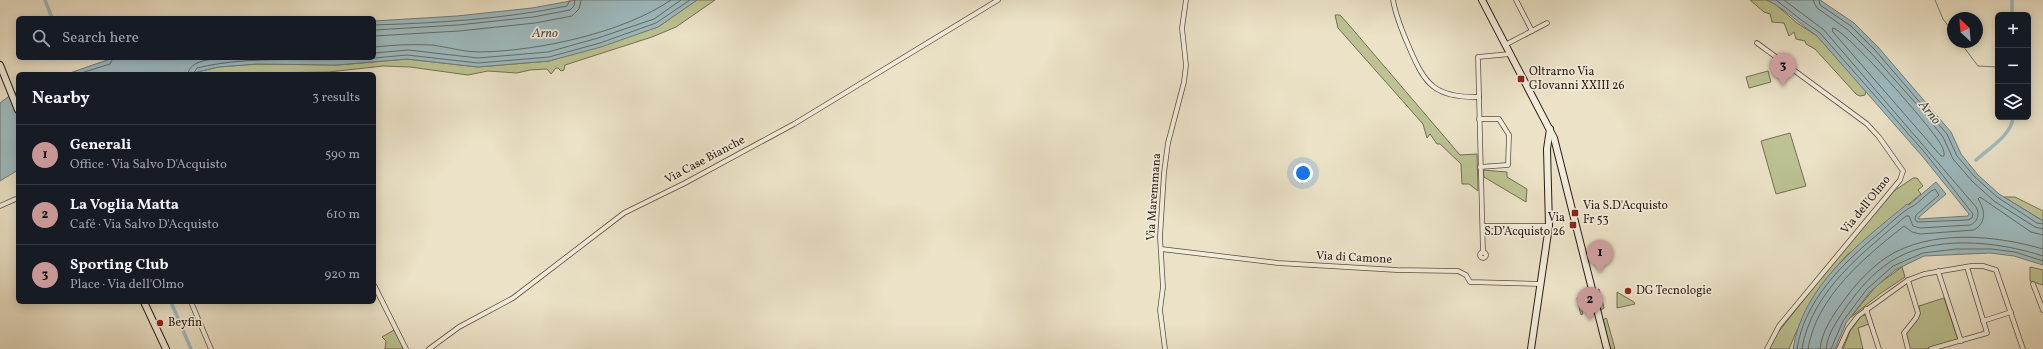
<!DOCTYPE html>
<meta charset="utf-8">
<style>
body{margin:0;font-family:Vollkorn,serif;background:#20242c;color:#f1f3f6}
.controls{position:absolute;right:12px;top:12px;display:grid;overflow:hidden;border-radius:6px;box-shadow:0 2px 10px #0003}
.controls button{width:36px;height:36px;display:grid;place-items:center;padding:0;border:0;border-bottom:1px solid #363941;background:#171b24;color:#f1f3f6;font:20px sans-serif}
.compass{position:absolute;left:1947px;top:12px;width:36px;height:36px;border-radius:50%;background:#171b24;box-shadow:0 2px 10px #0003;rotate:334deg}
.you{position:absolute;left:1303px;top:173px;width:14px;height:14px;margin:-10px;border:3px solid #fff;border-radius:50%;background:#1a73e8;box-shadow:0 0 0 6px #1a73e833}
.badge{display:grid;place-items:center;width:26px;height:26px;border-radius:50%;background:#c59692;color:#111;font-size:13px;font-weight:700}
.pin{position:absolute;translate:-50% -33px;filter:drop-shadow(0 1px 2px #0008)}
.pin::after{content:'';position:absolute;top:21px;width:14px;height:12px;background:inherit;clip-path:polygon(0 0,100% 0,50% 100%)}
.list{margin:0;padding:0;list-style:none}
h2{display:flex;justify-content:space-between;align-items:center;height:52px;margin:0;padding:0 16px;font-size:17px}
h2 small{font-size:13px;font-weight:400;color:#9ea1a6}
.list li{display:grid;grid-template-columns:26px 1fr auto;gap:12px;align-items:center;box-sizing:border-box;height:60px;padding:0 16px;border-top:1px solid #363941}
.list b{display:block;font-size:15px;white-space:nowrap}
.list p{margin:0;font-size:13px;white-space:nowrap;color:#9ea1a6}
.list em{font-size:13px;font-style:normal;color:#9ea1a6}
.icon{flex:none;width:22px;height:22px;fill:none;stroke:currentColor;stroke-width:2;stroke-linecap:round;stroke-linejoin:round}
.map{position:relative;flex:none;width:2043px;height:349px;overflow:hidden}
.search{position:absolute;background:#171b24;box-shadow:0 2px 10px #0003;left:16px;top:16px;width:360px;height:44px;display:flex;align-items:center;gap:10px;box-sizing:border-box;padding:0 14px;border-radius:6px;color:#9ea1a6;font-size:15px}
.panel{position:absolute;background:#171b24;box-shadow:0 2px 10px #0003;left:16px;top:72px;width:360px;height:232px;border-radius:6px}
.map>svg:first-child{display:block}
.green{fill:#bcc292;stroke:#746f52}
.water{fill:#9ebbc0;stroke:#707b7a}
.lines{fill:none;stroke-linecap:round;stroke-linejoin:round}
.shore{stroke:#646c69;stroke-width:1}
.stream{stroke:#707b7a;stroke-width:1}
.canal{stroke:#9ebbc0;stroke-width:3.5}
.street-casing{stroke:#5b4e3f;stroke-width:5.5}
.secondary-casing{stroke:#2b1c12;stroke-width:8}
.street{stroke:#f2ecdb;stroke-width:4}
.secondary{stroke:#f2ecdb;stroke-width:6}
.poi-dot{fill:#8f2418;stroke:#f2ecdb;stroke-width:1.5}
.labels{text-anchor:middle;dominant-baseline:central;stroke-width:3.5;stroke-linejoin:round;paint-order:stroke}
.poi-label{font-size:12px;fill:#2b1c12;stroke:#f2ecdb;text-anchor:start}
.street-label{font-size:12px;fill:#2b1c12;stroke:#f2ecdb}
.water-label{font-size:13px;font-style:italic;fill:#4e4c46;stroke:#f2ecdb}
</style>
<div class="map">
<svg width="2043" height="349" viewBox="0 0 2043 349">
<rect width="100%" height="100%" fill="#ebe2c7"/>
<filter id="stains"><feTurbulence type="fractalNoise" baseFrequency=".005" numOctaves="4"/><feColorMatrix values="0 0 0 0 .2 0 0 0 0 .09 0 0 0 0 .02 0 0 0 .5 -.17"/></filter>
<radialGradient id="worn" r=".72"><stop offset=".6" stop-color="#630" stop-opacity="0"/><stop offset="1" stop-color="#630" stop-opacity=".3"/></radialGradient>
<g class="green">
<path d="M 697,0 L 715,0 L 676,27 L 652,37 L 565,65 L 564,70 L 561,71 L 558,68 L 556,68 L 551,74 L 547,69 L 530,70 L 517,73 L 488,71 L 468,75 L 410,67 L 383,66 L 329,72 L 189,74 L 218,67 L 257,64 L 337,65 L 407,59 L 478,67 L 549,61 L 658,27 Z"/>
<path d="M 1750,0 L 1767,0 L 1775,4 L 1797,23 L 1817,36 L 1866,91 L 1865,95 L 1860,96 L 1856,94 L 1815,49 L 1806,44 L 1805,41 L 1796,39 L 1794,32 L 1789,36 L 1784,23 L 1772,22 L 1770,14 L 1764,12 Z"/>
<path d="M 1335,15 L 1340,15 L 1349,25 L 1460,155 L 1477,154 L 1478,191 L 1469,184 L 1462,184 L 1461,164 L 1440,144 L 1437,144 L 1430,134 L 1427,138 L 1423,124 L 1338,28 Z"/>
<path d="M 1768,71 L 1771,82 L 1749,88 L 1746,77 Z"/>
<path d="M 1790,133 L 1806,186 L 1776,194 L 1761,141 Z"/>
<path d="M 1483,170 L 1507,172 L 1507,177 L 1527,189 L 1526,202 L 1484,177 Z"/>
<path d="M 1913,178 L 1917,178 L 1923,186 L 1918,190 L 1921,194 L 1846,256 C 1820,284 1803,314 1789,349 L 1769,349 L 1776,335 L 1828,269 L 1894,191 Z"/>
<path d="M 2004,197 L 2015,197 L 2043,211 L 2043,221 Z"/>
<path d="M 1902,267 L 1905,277 L 1881,293 L 1850,318 L 1877,285 Z"/>
<path d="M 2030,267 L 2043,270 L 2043,285 L 2030,281 Z"/>
<path d="M 1599,289 L 1604,308 L 1601,310 L 1596,291 Z"/>
<path d="M 1617,292 L 1634,302 L 1635,304 L 1617,308 Z"/>
<path d="M 1590,295 L 1591,299 L 1579,301 L 1583,314 L 1581,315 L 1577,298 Z"/>
<path d="M 1944,298 L 1958,340 L 1926,349 L 1909,349 L 1905,335 L 1920,315 L 1919,306 Z"/>
<path d="M 1862,315 L 1867,315 L 1869,324 L 1858,328 L 1863,349 L 1843,349 L 1850,331 Z"/>
<path d="M 1606,318 L 1607,320 L 1615,349 L 1610,349 L 1603,320 Z"/>
<path d="M 394,330 L 404,347 L 402,349 L 385,349 L 386,341 L 382,337 Z"/>
</g>
<g class="water">
<path d="M 576,0 L 697,0 L 658,27 L 601,47 L 549,61 L 478,67 L 407,59 L 337,65 L 257,64 L 218,67 L 189,74 L 67,74 L 113,58 L 374,58 L 374,21 L 457,16 L 532,8 Z"/>
<path d="M 1767,0 L 1820,0 L 1854,23 L 1878,47 L 1951,132 L 1961,154 L 1978,175 L 1999,194 L 2043,221 L 2043,265 L 2014,256 L 1990,253 L 1924,256 L 1895,270 L 1870,292 L 1846,323 L 1835,349 L 1793,349 C 1803,285 1860,243 1907,204 L 1909,205 L 1936,182 L 1946,194 L 1919,217 L 1919,219 L 1968,216 L 1969,214 L 1923,157 L 1817,36 C 1801,25 1784,8 1767,0 Z"/>
<path d="M 18,92 L 18,170 L 0,181 L 0,103 L 12,94 Z"/>
</g>
<g class="lines">
<g class="shore">
<path d="M 1776,0 L 1800,19 L 1820,33 L 1926,154 L 1973,214 L 1972,218 L 1968,220 L 1917,222 L 1915,219 L 1916,215 L 1939,195 L 1935,189 C 1926,193 1920,203 1911,207 C 1899,214 1889,225 1878,234 C 1842,264 1804,301 1797,349"/>
<path d="M 1784,0 L 1824,30 L 1976,207 C 1980,214 1978,222 1970,225 L 1920,228 L 1913,226 L 1909,216 L 1906,216 C 1864,252 1811,291 1802,349"/>
<path d="M 1813,0 L 1817,8 L 1848,30 L 1871,53 L 1919,107 L 1943,137 L 1953,159 L 1972,181 L 1994,201 L 2035,227 L 2043,229"/>
<path d="M 1819,0 L 1820,5 L 1851,26 L 1875,50 L 1947,134 L 1957,156 L 1975,177 L 1997,197 L 2037,223 L 2043,224"/>
<path d="M 374,25 C 438,23 504,19 567,6 L 570,0"/>
<path d="M 1833,28 C 1847,31 1927,123 1938,140 C 1941,144 1945,151 1944,156 L 1941,156 L 1833,32 Z"/>
<path d="M 374,30 L 458,25 L 533,17 L 570,10 L 574,6 L 575,0"/>
<path d="M 374,36 L 459,31 L 535,23 L 572,16 L 579,9 L 581,0"/>
<path d="M 374,47 C 393,45 412,44 432,45 C 447,47 464,52 480,52 C 538,51 623,33 671,0"/>
<path d="M 374,53 L 408,50 L 478,58 L 548,52 L 598,38 L 654,19 L 681,0"/>
<path d="M 374,58 L 407,55 L 478,63 L 549,57 L 600,43 L 656,23 L 690,0"/>
<path d="M 78,74 L 110,64 L 113,58"/>
<path d="M 188,74 C 189,60 213,59 224,58"/>
<path d="M 193,74 L 197,68 C 254,54 313,63 371,58"/>
<path d="M 1808,349 C 1816,297 1865,257 1904,226 L 1912,232 L 1920,234 L 1974,230 C 1987,222 1985,210 1978,199 L 1980,197 L 2031,232 L 2043,235"/>
<path d="M 1820,349 C 1821,333 1833,315 1842,303 C 1854,286 1869,269 1887,257 C 1930,229 1996,235 2043,249"/>
<path d="M 1826,349 C 1827,334 1839,318 1847,306 C 1859,289 1873,273 1890,262 C 1932,234 1997,241 2043,256"/>
<path d="M 1831,349 L 1843,321 L 1867,289 L 1893,266 L 1923,253 L 1956,249 L 1991,249 L 2015,252 L 2043,261"/>
</g>
<g class="stream">
<path d="M 1935,0 L 1943,19 L 1953,32"/>
<path d="M 1960,42 L 1978,66 L 1998,67"/>
</g>
<g class="canal">
<path d="M 45,0 L 52,18"/>
<path d="M 2012,0 L 2012,15"/>
<path d="M 1976,160 C 1988,149 2012,135 2013,117"/>
<path d="M 171,302 L 191,349"/>
</g>
<g class="street-casing">
<g id="street">
<path d="M 1393,0 C 1396,17 1402,31 1409,47 C 1425,85 1435,98 1479,97"/>
<path d="M 1516,0 L 1532,31"/>
<path d="M 1757,43 L 1867,124 L 1879,137 L 1903,171 L 1900,180 L 1779,326 L 1767,349"/>
<path d="M 1505,45 L 1547,23"/>
<path d="M 1479,119 L 1499,119 L 1509,135 L 1508,165 L 1480,167"/>
<path d="M 0,206 L 18,198"/>
<path d="M 1483,226 L 1549,226"/>
<path d="M 1161,249 L 1278,263 L 1397,270 L 1458,271 L 1466,275 L 1470,282 L 1541,284"/>
<circle cx="1483" cy="255" r="3"/>
<path d="M 1483,253 L 1478,57 L 1510,54"/>
<path d="M 1938,271 L 1961,341"/>
<path d="M 2033,284 L 2043,310"/>
<path d="M 374,285 L 406,349"/>
<path d="M 191,302 L 211,349"/>
<path d="M 1866,309 L 1879,349"/>
<path d="M 1983,321 L 2011,312"/>
<path d="M 429,349 L 459,327 L 513,298 L 624,213 L 685,183 L 794,124 L 998,0"/>
<path d="M 1165,349 L 1160,310 L 1163,287 L 1160,237 L 1164,173 L 1168,143 L 1184,82 L 1186,65 L 1182,28 L 1186,0"/>
<path d="M 1839,349 L 1848,329 L 1858,316 L 1908,280 L 1924,274 L 1971,266 L 1983,266 L 1996,270 L 2023,349"/>
<path d="M 1908,349 L 1904,333 L 1916,318 L 1918,313 L 1908,280"/>
<path d="M 1931,349 L 1987,333 L 1967,267"/>
</g>
</g>
<g class="secondary-casing">
<g id="secondary">
<path d="M 1482,0 L 1554,138 L 1607,349"/>
<path d="M 0,65 L 18,110"/>
<path d="M 144,302 L 166,349"/>
<path d="M 1531,349 L 1549,226 L 1547,149 L 1550,129"/>
</g>
</g>
<use href="#street" class="street"/>
<use href="#secondary" class="secondary"/>
</g>
<g class="poi-dot">
<rect x="1517" y="75" width="8" height="8" rx="2"/>
<rect x="1571" y="209" width="8" height="8" rx="2"/>
<rect x="1569" y="221" width="8" height="8" rx="2"/>
<circle cx="1628" cy="291" r="4"/>
<circle cx="160" cy="323" r="4"/>
</g>
<g class="labels">
<g class="poi-label">
<text x="1529" y="72">Oltrarno Via<tspan x="1529" dy="14">GIovanni XXIII 26</tspan></text>
<text x="1583" y="206">Via S.D'Acquisto<tspan x="1583" dy="14">Fr 53</tspan></text>
<text x="1565" y="218" text-anchor="end">Via<tspan x="1565" dy="14">S.D’Acquisto 26</tspan></text>
<text x="1636" y="291">DG Tecnologie</text>
<text x="168" y="323">Beyfin</text>
</g>
<g class="street-label">
<text transform="translate(705 160) rotate(-28)">Via Case Bianche</text>
<text transform="translate(1154 197) rotate(-86)">Via Maremmana</text>
<text transform="translate(1866 205) rotate(-51)">Via dell'Olmo</text>
<text transform="translate(1354 258) rotate(3)">Via di Camone</text>
</g>
<g class="water-label">
<text x="545" y="34">Arno</text>
<text transform="translate(1929 113) rotate(51)">Arno</text>
</g>
</g>
<rect width="100%" height="100%" filter="url(#stains)"/>
<rect width="100%" height="100%" fill="url(#worn)"/>
</svg>
<div class="controls">
<button>+</button>
<button>−</button>
<button><svg class="icon" aria-label="layers" viewBox="0 0 24 24"><path d="M12 4l9 5-9 5-9-5zM3 14l9 5 9-5"/></svg></button>
</div>
<svg class="compass" viewBox="-18 -18 36 36"><path d="M0-13l5 13h-10z" fill="#e53935"/><path d="M0 13l5-13h-10z" fill="#9ea1a6"/></svg>
<div class="you"></div>
<div class="pin badge" style="left:1600px;top:273px">1</div>
<div class="pin badge" style="left:1590px;top:320px">2</div>
<div class="pin badge" style="left:1783px;top:86px">3</div>
<div class="search"><svg class="icon" aria-label="search" viewBox="0 0 24 24"><circle cx="10" cy="10" r="6"/><path d="M15 15l6 6"/></svg>Search here</div>
<section class="panel">
<h2>Nearby<small>3 results</small></h2>
<ul class="list">
<li><span class="badge">1</span><div><b>Generali</b><p>Office · Via Salvo D'Acquisto</p></div><em>590 m</em></li>
<li><span class="badge">2</span><div><b>La Voglia Matta</b><p>Café · Via Salvo D'Acquisto</p></div><em>610 m</em></li>
<li><span class="badge">3</span><div><b>Sporting Club</b><p>Place · Via dell'Olmo</p></div><em>920 m</em></li>
</ul>
</section>
</div>
